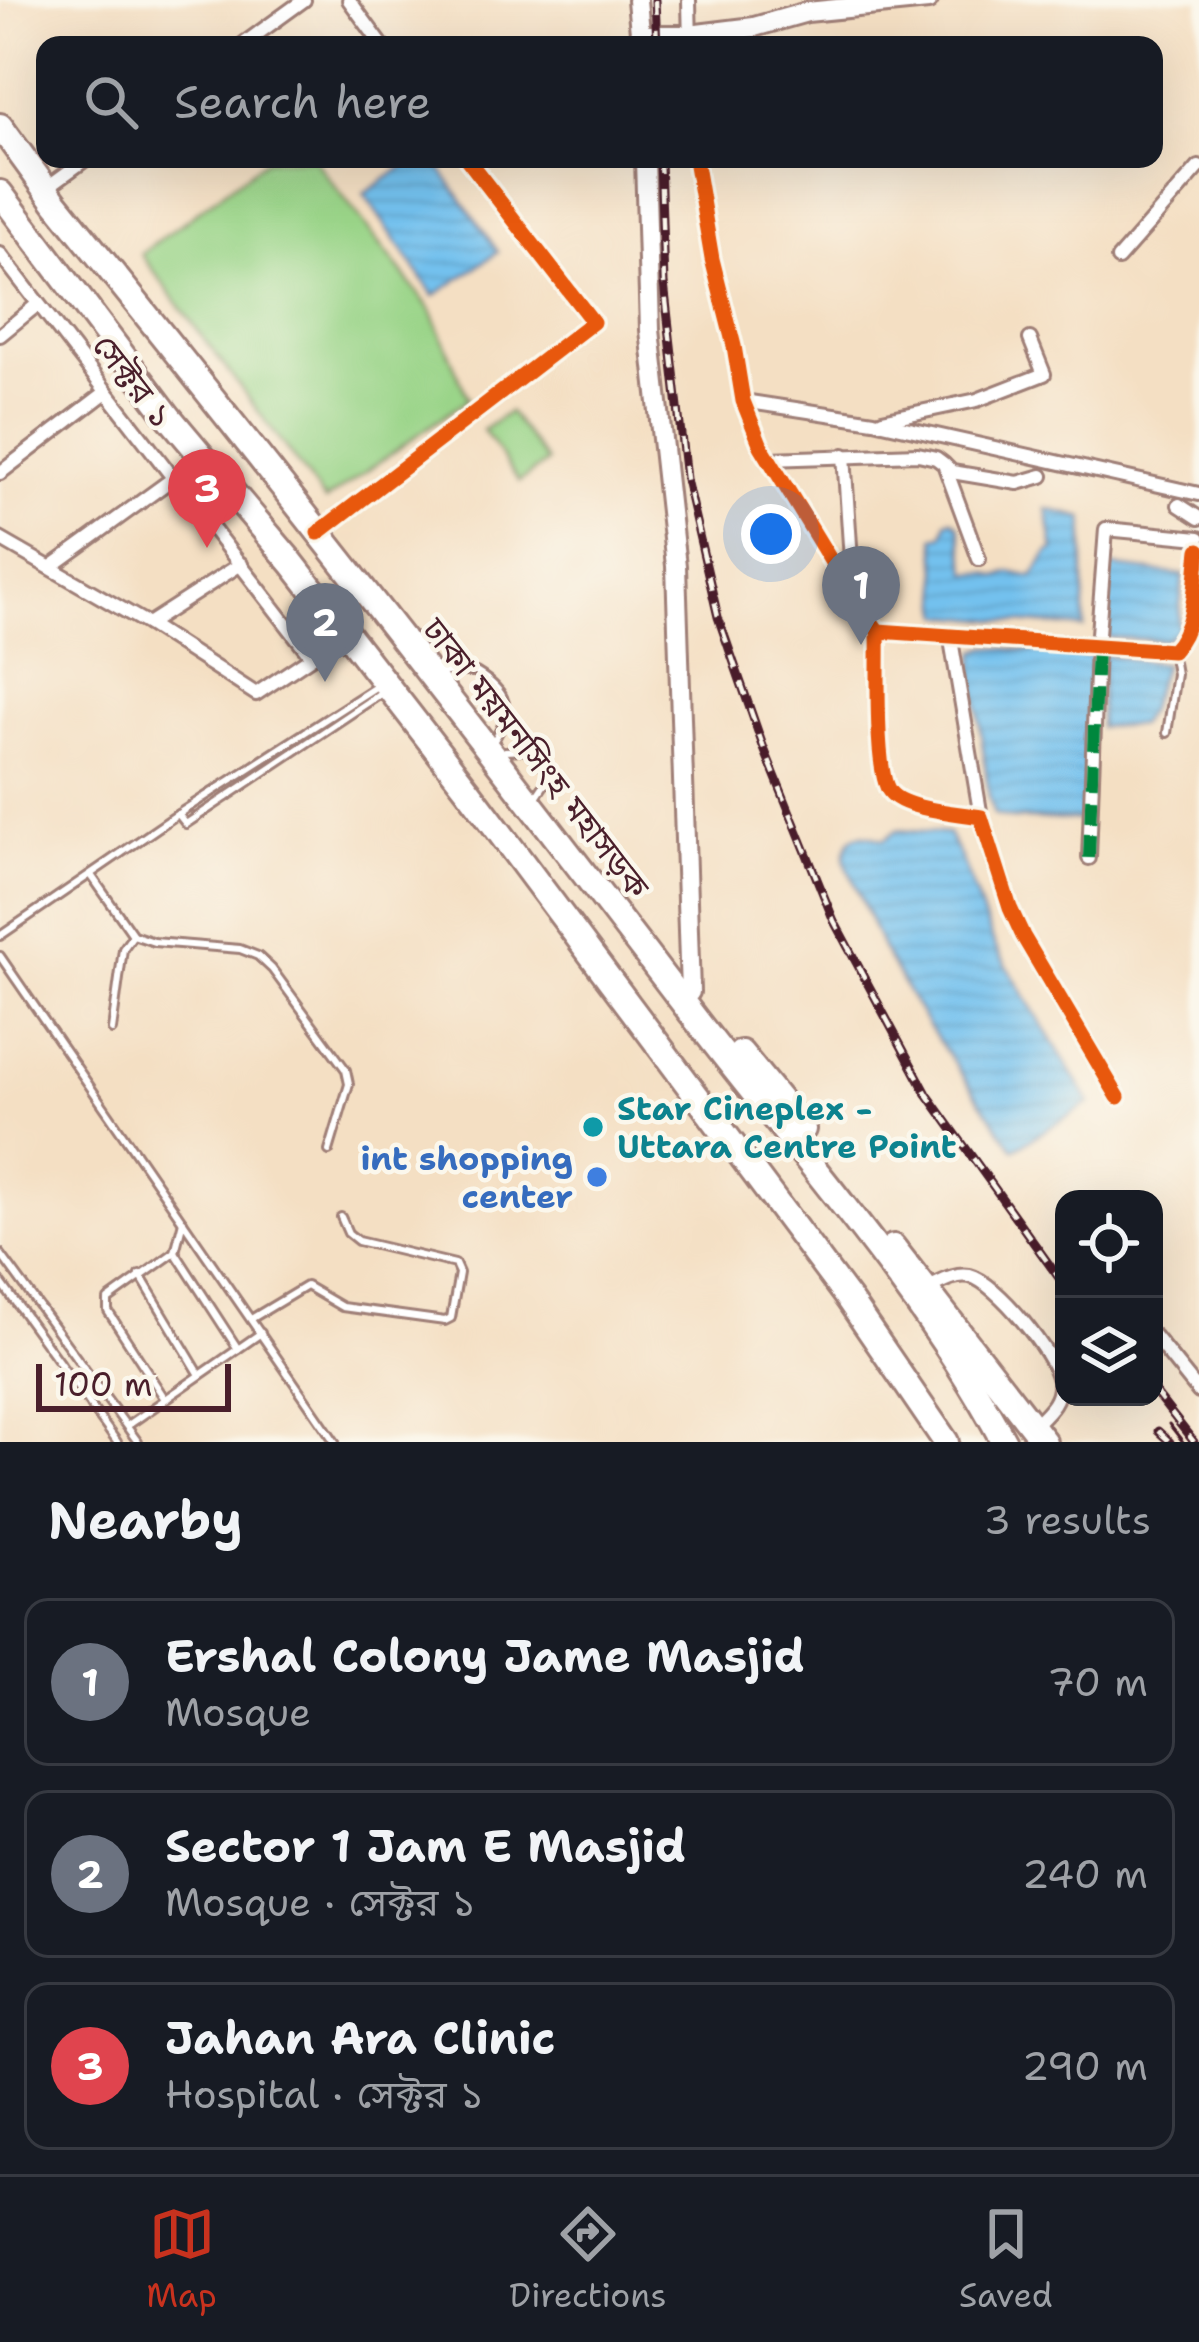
<!DOCTYPE html>
<meta charset="utf-8">
<style>
body{margin:0;font-family:"Shantell Sans","Noto Sans Bengali",sans-serif;background:#242831;color:#f1f3f6}
.controls{position:absolute;right:36px;bottom:36px;display:grid;overflow:hidden;border-radius:24px;box-shadow:0 12px 48px #0002}
.controls button{width:108px;height:108px;display:grid;place-items:center;padding:0;border:0;border-bottom:3px solid #363941;background:#171b24;color:#f1f3f6;font:60px sans-serif}
.scale{position:absolute;left:36px;bottom:30px;width:195px;box-sizing:border-box;padding-left:12px;border:6px solid #4a1f2b;border-top:0;font-size:33px;line-height:42px;white-space:nowrap;color:#4a1f2b;-webkit-text-stroke:9px #fbf7ec;paint-order:stroke}
.you{position:absolute;left:771px;top:534px;width:42px;height:42px;margin:-30px;border:9px solid #fff;border-radius:50%;background:#1a73e8;box-shadow:0 0 0 18px #1a73e833}
.badge{display:grid;place-items:center;width:78px;height:78px;border-radius:50%;background:#c8321e;color:#fff;font-size:39px;font-weight:700}
.pin{position:absolute;translate:-50% -99px;filter:drop-shadow(0 3px 6px #0008)}
.pin::after{content:'';position:absolute;top:63px;width:42px;height:36px;background:inherit;clip-path:polygon(0 0,100% 0,50% 100%)}
.list{margin:0;padding:0;list-style:none}
h2{display:flex;justify-content:space-between;align-items:center;height:156px;margin:0;padding:0 48px;font-size:51px}
h2 small{font-size:39px;font-weight:400;color:#9ea1a6}
.list li{display:grid;grid-template-columns:78px 1fr auto;gap:36px;align-items:center;box-sizing:border-box;height:168px;margin:0 24px 24px;padding:0 24px;border:3px solid #363941;border-radius:24px}
.list b{display:block;font-size:45px;white-space:nowrap}
.list p{margin:0;font-size:39px;white-space:nowrap;color:#9ea1a6}
.list em{font-size:39px;font-style:normal;color:#9ea1a6}
.icon{flex:none;width:66px;height:66px;fill:none;stroke:currentColor;stroke-width:2;stroke-linecap:round;stroke-linejoin:round}
.map{position:relative;flex:none;width:1199px;height:1442px;overflow:hidden}
.search{position:absolute;background:#171b24;box-shadow:0 12px 48px #0002;left:36px;right:36px;top:36px;height:132px;display:flex;align-items:center;gap:30px;box-sizing:border-box;padding:0 42px;border-radius:24px;color:#9ea1a6;font-size:45px}
.sheet{height:732px;background:#171b24}
nav{display:flex;justify-content:space-around;align-items:center;box-sizing:border-box;height:168px;border-top:3px solid #363941;background:#171b24;font-size:33px;color:#9ea1a6}
nav a{display:grid;justify-items:center;gap:6px}
nav .on{color:#c8321e}
.map>svg:first-child{display:block}
.park{fill:#9ad488;stroke:#727a5a;stroke-width:3}
.water{fill:url(#water-rules);stroke:#5e708c;stroke-width:3}
.lines{fill:none;stroke-linecap:round;stroke-linejoin:round}
.lane-casing{stroke:#9f7f77;stroke-width:12}
.street-casing{stroke:#9f7f77;stroke-width:18}
.secondary-casing{stroke:#9f7f77;stroke-width:24}
.highway-casing{stroke:#9f7f77;stroke-width:30}
.lane{stroke:#fff;stroke-width:6}
.street{stroke:#fff;stroke-width:12}
.secondary{stroke:#fff;stroke-width:18}
.highway{stroke:#fff;stroke-width:24}
.tram{stroke:#4a1f2b;stroke-width:3}
.rail-casing{stroke:#4a1f2b;stroke-width:9}
.rail{stroke:#fbf7ec;stroke-width:4.5;stroke-dasharray:14;stroke-linecap:butt}
.quiet{stroke:#00873e;stroke-width:12;stroke-dasharray:24 12;stroke-linecap:butt}
.cycleway-casing{stroke:#fbf7ec;stroke-width:22}
.cycleway{stroke:#e8590c;stroke-width:15}
.culture-dot{fill:#0f9aa8;stroke:#fbf7ec;stroke-width:4.5}
.shop-dot{fill:#3f7fe0;stroke:#fbf7ec;stroke-width:4.5}
.labels{text-anchor:middle;dominant-baseline:central;stroke-width:9;stroke-linejoin:round;paint-order:stroke}
.street-label{font-size:33px;fill:#4a1f2b;stroke:#fbf7ec}
.culture-label{font-size:33px;font-weight:bold;fill:#0d838f;stroke:#fbf7ec;text-anchor:start}
.shop-label{font-size:33px;font-weight:bold;fill:#366cbe;stroke:#fbf7ec;text-anchor:end}
</style>
<div class="map">
<svg width="1199" height="1442" viewBox="0 0 1199 1442">
<defs>
<pattern id="water-rules" width="6" height="5" patternUnits="userSpaceOnUse" patternTransform="scale(3)"><rect width="6" height="5" fill="#73c1ee"/><path d="M0 2.5h6" fill="none" stroke="#65a5cc"/></pattern>
</defs>
<rect width="100%" height="100%" fill="#fbf7ec"/>
<filter id="ink" filterUnits="userSpaceOnUse"><feTurbulence type="fractalNoise" baseFrequency=".00833" numOctaves="2"/><feDisplacementMap in="SourceGraphic" scale="24" xChannelSelector="R" yChannelSelector="G"/><feConvolveMatrix kernelMatrix="1 2 1 2 8 2 1 2 1" color-interpolation-filters="sRGB"/></filter>
<filter id="wash" filterUnits="userSpaceOnUse"><feTurbulence type="fractalNoise" baseFrequency=".004" numOctaves="4" result="noise"/><feDisplacementMap in="SourceGraphic" scale="48" xChannelSelector="R" yChannelSelector="G"/><feGaussianBlur stdDeviation="2.7" result="paint"/><feColorMatrix in="noise" values="0 0 0 0 0 0 0 0 0 0 0 0 0 0 0 0 0 1.4 0 .05"/><feComposite in="paint" operator="in"/></filter>
<g filter="url(#wash)">
<rect width="100%" height="100%" fill="#f4dfc3"/>
<g class="park">
<path d="M 267,159 L 314,159 L 431,310 L 468,399 L 325,501 L 141,254 Z"/>
<path d="M 509,412 L 547,462 L 519,482 L 483,430 Z"/>
</g>
<g class="water">
<path d="M 415,159 L 434,159 L 498,252 L 434,296 L 364,194 Z"/>
<path d="M 1047,509 L 1084,518 L 1084,628 L 942,615 L 935,537 L 943,535 L 947,521 L 952,519 L 959,525 L 968,573 L 988,573 L 998,577 L 1010,572 L 1033,577 L 1049,552 L 1054,550 Z"/>
<path d="M 1107,566 L 1183,575 L 1178,630 L 1164,641 L 1106,637 Z"/>
<path d="M 988,647 L 1092,656 L 1084,820 L 1012,819 L 994,815 L 989,797 L 973,668 L 977,651 Z"/>
<path d="M 1103,655 L 1164,664 L 1147,712 L 1138,725 L 1099,727 Z"/>
<path d="M 897,830 L 948,834 L 961,858 L 995,946 L 1090,1103 L 1014,1149 L 928,1026 L 883,950 L 844,859 C 847,832 862,831 884,840 Z"/>
</g>
</g>
<g filter="url(#ink)">
<g class="lines">
<g class="lane-casing">
<g id="lane">
<path d="M 439,672 L 476,672 C 509,692 514,709 493,742"/>
<path d="M 1167,733 L 1176,674 L 1172,651"/>
<path d="M 499,756 L 505,751 L 525,750 L 546,769 L 548,779 L 536,797"/>
<path d="M 178,814 L 186,824 L 382,693"/>
<path d="M 91,875 L 133,935 L 154,942 L 240,949 L 258,956 L 272,969 L 346,1070 L 349,1084 L 329,1151"/>
<path d="M 0,936 L 178,814 L 377,686"/>
<path d="M 0,956 L 335,1442"/>
<path d="M 112,1030 L 123,949 L 133,935"/>
<path d="M 175,1252 L 183,1221"/>
<path d="M 0,1253 L 138,1442"/>
<path d="M 140,1275 L 200,1375"/>
<path d="M 0,1281 L 117,1442"/>
<path d="M 251,1319 L 306,1286 L 342,1307 L 445,1321 L 451,1318 L 459,1273 L 455,1264 L 358,1241 L 348,1233 L 341,1217"/>
<path d="M 165,1399 L 108,1311 L 108,1300 L 175,1252 L 238,1349"/>
<path d="M 127,1426 L 261,1333"/>
</g>
</g>
<g class="street-casing">
<g id="street">
<path d="M 349,0 L 382,45"/>
<path d="M 689,0 L 690,45"/>
<path d="M 242,45 L 304,0"/>
<path d="M 86,159 L 53,183 L 86,159"/>
<path d="M 695,159 L 712,259 L 734,346 L 743,401 L 761,446 L 853,597 L 878,631 L 1172,651 C 1196,626 1195,583 1199,550"/>
<path d="M 0,254 L 311,656"/>
<path d="M 1118,259 L 1199,167"/>
<path d="M 0,335 L 38,304"/>
<path d="M 743,401 L 874,421 L 1199,494"/>
<path d="M 882,420 L 977,400 L 1044,374 L 1030,339"/>
<path d="M 844,455 L 853,590"/>
<path d="M 769,459 L 918,454 L 936,458 L 944,464 L 979,559"/>
<path d="M 946,466 L 952,472 L 1018,483 L 1042,476"/>
<path d="M 0,473 L 106,392"/>
<path d="M 1179,505 L 1199,518"/>
<path d="M 319,531 L 593,322 L 467,159"/>
<path d="M 0,539 L 148,624 L 256,694 L 346,634"/>
<path d="M 51,567 L 175,477"/>
<path d="M 148,624 L 241,564"/>
<path d="M 878,631 C 879,660 874,773 890,792 C 904,810 959,813 981,817 L 1010,908 L 1023,936 L 1118,1097"/>
<path d="M 950,634 L 981,817"/>
<path d="M 1089,858 L 1097,647 L 1106,529 L 1199,538"/>
<path d="M 926,1289 C 940,1283 954,1273 970,1276 C 996,1282 1055,1355 1059,1381 C 1061,1402 1046,1413 1032,1427"/>
<path d="M 1154,1336 L 1199,1392"/>
</g>
</g>
<g class="secondary-casing">
<g id="secondary">
<path d="M 637,0 L 641,43"/>
<path d="M 641,35 L 689,35 L 754,27 L 807,12 L 928,0"/>
<path d="M 645,159 L 650,330 L 676,566 L 690,992"/>
</g>
</g>
<g class="highway-casing">
<g id="highway">
<path d="M 0,126 L 56,203 C 273,471 485,743 694,1017 C 799,1154 923,1290 1004,1442"/>
<path d="M 0,193 L 169,417 L 292,563 L 468,790 L 849,1300 L 946,1442"/>
<path d="M 741,1053 L 803,1129"/>
<path d="M 893,1247 L 1044,1442"/>
</g>
</g>
<use href="#lane" class="lane"/>
<use href="#street" class="street"/>
<use href="#secondary" class="secondary"/>
<use href="#highway" class="highway"/>
<path class="tram" d="M 1169,1424 L 1183,1442"/>
<g class="rail-casing">
<g id="rail">
<path d="M 655,0 L 657,45"/>
<path d="M 660,159 L 664,283 L 686,479 L 718,617 L 763,746 L 834,921 L 927,1094 L 1064,1285"/>
<path d="M 1154,1391 L 1194,1442"/>
<path d="M 1158,1431 L 1170,1442"/>
</g>
</g>
<use href="#rail" class="rail"/>
<path class="quiet" d="M 1089,858 L 1097,647"/>
<g class="cycleway-casing">
<g id="cycleway">
<path d="M 695,159 L 712,259 L 734,346 L 743,401 L 761,446 L 853,597 L 878,631 L 1172,651 C 1196,626 1195,583 1199,550"/>
<path d="M 318,533 L 593,322 L 467,159"/>
<path d="M 878,631 C 879,660 874,773 890,792 C 904,810 959,813 981,817 L 1010,908 L 1023,936 L 1118,1097"/>
</g>
</g>
<use href="#cycleway" class="cycleway"/>
</g>
</g>
<circle class="culture-dot" cx="593" cy="1127" r="12"/>
<circle class="shop-dot" cx="597" cy="1177" r="12"/>
<g class="labels">
<g class="street-label">
<text transform="translate(133 381) rotate(52)">সেক্টর ১</text>
<text transform="translate(536 758) rotate(52)">ঢাকা ময়মনসিংহ মহাসড়ক</text>
</g>
<g class="culture-label">
<text x="617" y="1108">Star Cineplex -<tspan x="617" dy="38">Uttara Centre Point</tspan></text>
</g>
<g class="shop-label">
<text x="573" y="1158">int shopping<tspan x="573" dy="38">center</tspan></text>
</g>
</g>
</svg>
<div class="controls">
<button><svg class="icon" aria-label="locate" viewBox="0 0 24 24"><circle cx="12" cy="12" r="6"/><path d="M12 2v4M12 18v4M2 12h4M18 12h4"/></svg></button>
<button><svg class="icon" aria-label="layers" viewBox="0 0 24 24"><path d="M12 4l9 5-9 5-9-5zM3 14l9 5 9-5"/></svg></button>
</div>
<div class="scale">100 m</div>
<div class="you"></div>
<div class="pin badge" style="left:861px;top:645px;background:#6b7280">1</div>
<div class="pin badge" style="left:325px;top:682px;background:#6b7280">2</div>
<div class="pin badge" style="left:207px;top:548px;background:#e0444e">3</div>
<div class="search"><svg class="icon" aria-label="search" viewBox="0 0 24 24"><circle cx="10" cy="10" r="6"/><path d="M15 15l6 6"/></svg>Search here</div>
</div>
<section class="sheet">
<h2>Nearby<small>3 results</small></h2>
<ul class="list">
<li><span class="badge" style="background:#6b7280">1</span><div><b>Ershal Colony Jame Masjid</b><p>Mosque</p></div><em>70 m</em></li>
<li><span class="badge" style="background:#6b7280">2</span><div><b>Sector 1 Jam E Masjid</b><p>Mosque · সেক্টর ১</p></div><em>240 m</em></li>
<li><span class="badge" style="background:#e0444e">3</span><div><b>Jahan Ara Clinic</b><p>Hospital · সেক্টর ১</p></div><em>290 m</em></li>
</ul>
</section>
<nav>
<a class="on"><svg class="icon" aria-label="map" viewBox="0 0 24 24"><path d="M3 6l6-2 6 2 6-2v14l-6 2-6-2-6 2zM9 4v14M15 6v14"/></svg>Map</a>
<a><svg class="icon" aria-label="directions" viewBox="0 0 24 24"><path d="M12 3l9 9-9 9-9-9zM9 14v-3h6M13 9l2 2-2 2"/></svg>Directions</a>
<a><svg class="icon" aria-label="saved" viewBox="0 0 24 24"><path d="M7 4h10v16l-5-4-5 4z"/></svg>Saved</a>
</nav>
